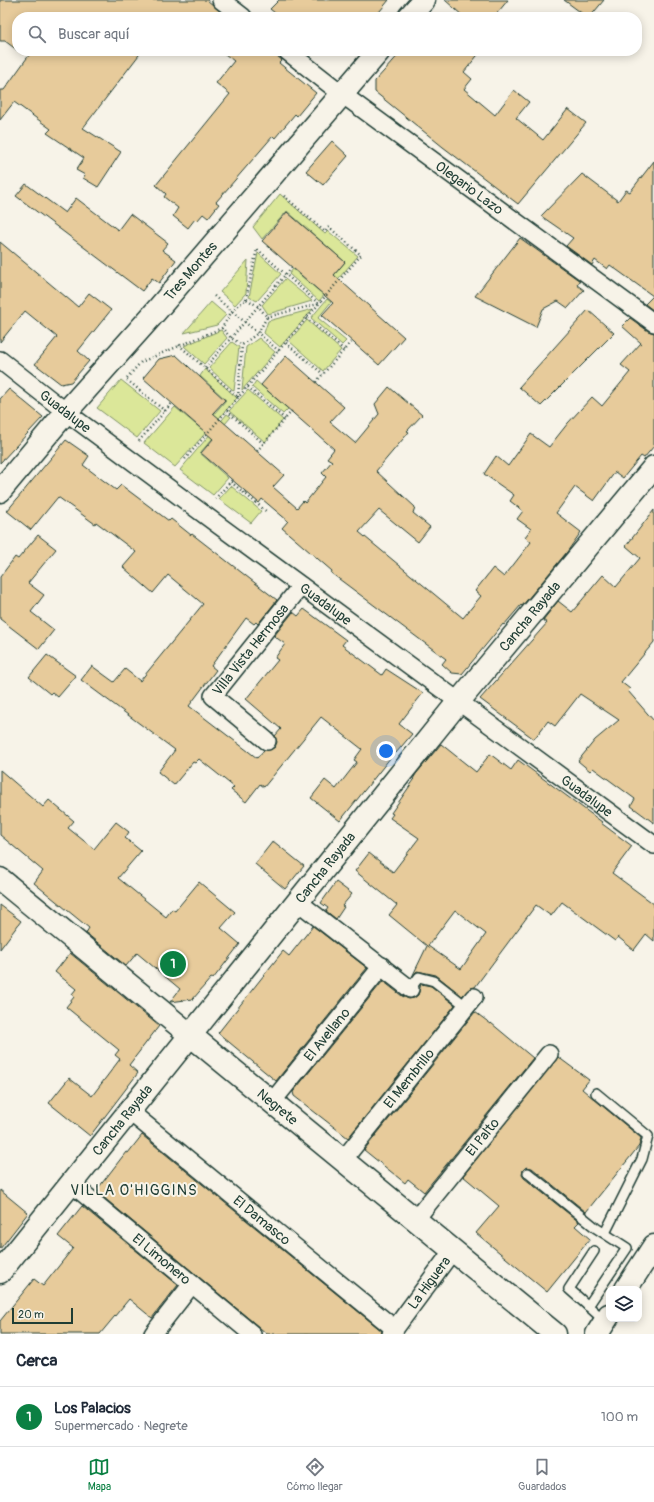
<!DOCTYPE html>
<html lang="es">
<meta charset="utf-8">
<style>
body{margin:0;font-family:Pangolin,sans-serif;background:#f6f6f7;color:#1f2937}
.controls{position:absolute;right:12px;bottom:12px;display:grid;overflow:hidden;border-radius:8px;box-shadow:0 2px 10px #0003}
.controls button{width:36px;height:36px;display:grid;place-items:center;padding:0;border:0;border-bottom:1px solid #e0e1e3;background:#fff;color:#1f2937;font:20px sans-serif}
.scale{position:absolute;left:12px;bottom:10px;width:61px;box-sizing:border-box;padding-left:4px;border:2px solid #1f3d34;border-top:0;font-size:11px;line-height:14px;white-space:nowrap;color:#1f3d34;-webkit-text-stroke:3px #f7f3e8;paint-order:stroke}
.you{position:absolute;left:386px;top:751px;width:14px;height:14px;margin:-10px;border:3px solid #fff;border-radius:50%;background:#1a73e8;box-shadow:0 0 0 6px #1a73e833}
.badge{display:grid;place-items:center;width:26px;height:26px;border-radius:50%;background:#0b8043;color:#fff;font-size:13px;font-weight:700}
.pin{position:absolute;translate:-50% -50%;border:2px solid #fff;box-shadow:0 1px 4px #0006}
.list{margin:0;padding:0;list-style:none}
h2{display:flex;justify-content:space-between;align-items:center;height:52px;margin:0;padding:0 16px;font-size:17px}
h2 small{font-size:13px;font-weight:400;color:#747a83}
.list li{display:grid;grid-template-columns:26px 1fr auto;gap:12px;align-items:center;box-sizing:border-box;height:60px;padding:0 16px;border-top:1px solid #e0e1e3}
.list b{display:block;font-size:15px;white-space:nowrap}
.list p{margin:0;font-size:13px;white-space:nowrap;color:#747a83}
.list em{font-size:13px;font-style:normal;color:#747a83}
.icon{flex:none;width:22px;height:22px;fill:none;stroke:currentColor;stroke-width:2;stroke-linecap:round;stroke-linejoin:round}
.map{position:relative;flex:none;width:654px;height:1334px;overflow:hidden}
.search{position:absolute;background:#fff;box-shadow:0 2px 10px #0003;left:12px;right:12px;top:12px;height:44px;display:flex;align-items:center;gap:10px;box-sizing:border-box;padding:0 14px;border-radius:16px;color:#747a83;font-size:15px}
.sheet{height:112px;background:#fff}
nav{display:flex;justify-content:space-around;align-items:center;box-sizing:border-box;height:56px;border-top:1px solid #e0e1e3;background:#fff;font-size:11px;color:#747a83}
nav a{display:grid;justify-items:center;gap:2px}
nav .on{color:#0b8043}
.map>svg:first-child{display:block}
.green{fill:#dbe799;stroke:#7d9266}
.building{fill:#e7cb9b;stroke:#1f3d34;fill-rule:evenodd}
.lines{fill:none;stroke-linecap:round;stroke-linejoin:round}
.lane-casing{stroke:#1f3d34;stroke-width:12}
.street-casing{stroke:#1f3d34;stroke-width:20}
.secondary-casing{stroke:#1f3d34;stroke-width:25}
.path{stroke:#1f3d34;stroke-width:2.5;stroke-dasharray:1 3;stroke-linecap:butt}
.lane{stroke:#f7f3e8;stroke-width:9}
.street{stroke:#f7f3e8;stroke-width:17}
.secondary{stroke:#f7f3e8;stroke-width:22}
.labels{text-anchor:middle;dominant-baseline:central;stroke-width:4;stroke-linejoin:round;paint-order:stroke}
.street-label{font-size:14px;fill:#1f3d34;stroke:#f7f3e8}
.neighbourhood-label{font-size:15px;letter-spacing:1px;fill:#1f3d34;stroke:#f7f3e8}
</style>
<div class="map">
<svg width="654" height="1334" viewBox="0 0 654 1334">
<rect width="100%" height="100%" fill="#f7f3e8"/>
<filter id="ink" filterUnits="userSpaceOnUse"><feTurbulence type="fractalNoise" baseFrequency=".025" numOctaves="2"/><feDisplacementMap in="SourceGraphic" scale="8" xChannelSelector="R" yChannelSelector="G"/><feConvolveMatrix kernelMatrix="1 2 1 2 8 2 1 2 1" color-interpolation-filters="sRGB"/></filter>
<g filter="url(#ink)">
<g class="green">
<path d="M 280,194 L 325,234 L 328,231 L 358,256 L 319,301 L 289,274 L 293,269 L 320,292 L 345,262 L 287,211 L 262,239 L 253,227 Z"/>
<path d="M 258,253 L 281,274 L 257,301 L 249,297 Z"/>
<path d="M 248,260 L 246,293 L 235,305 L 220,292 Z"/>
<path d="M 285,279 L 312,301 L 268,314 L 262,305 Z"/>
<path d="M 327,299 L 331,302 L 318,318 L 346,341 L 342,345 L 311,318 Z"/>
<path d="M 211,302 L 226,315 L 217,325 L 184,333 Z"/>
<path d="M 313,309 L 280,347 L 264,333 L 268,321 Z"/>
<path d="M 307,320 L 341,350 L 323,371 L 289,341 Z"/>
<path d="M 221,330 L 227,338 L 204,364 L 184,346 Z"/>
<path d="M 259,338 L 275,352 L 242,390 L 246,347 Z"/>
<path d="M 232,342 L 239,347 L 234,391 L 209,368 Z"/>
<path d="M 205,369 L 237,398 L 175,467 L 144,443 L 175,407 L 201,429 L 226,400 L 200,376 Z"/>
<path d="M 121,380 L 160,411 L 137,438 L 97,408 Z"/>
<path d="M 256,381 L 288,409 L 283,414 L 252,387 Z"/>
<path d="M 248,390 L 283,420 L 265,442 L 229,411 Z"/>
<path d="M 227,414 L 231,417 L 200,453 L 228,478 L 213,495 L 180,470 Z"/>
<path d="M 231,486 L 261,511 L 251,523 L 219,499 Z"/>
</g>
<g class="building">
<path d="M 0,0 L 207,0 L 227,17 L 17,17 L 17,50 L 5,41 L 0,41 Z"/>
<path d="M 279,0 L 389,0 L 375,17 L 280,17 L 270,9 Z"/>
<path d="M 445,0 L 508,0 L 494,17 L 464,17 Z"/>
<path d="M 564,0 L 604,0 L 590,17 L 587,17 Z"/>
<path d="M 32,51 L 142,51 L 83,128 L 121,152 L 98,187 L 83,178 L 85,175 L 76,170 L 84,158 L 47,133 L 51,129 L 14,102 L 0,120 L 0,90 L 4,90 Z"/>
<path d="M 221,51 L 270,51 L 282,60 L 279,63 L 316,93 L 297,116 L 295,114 L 275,138 L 273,136 L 216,202 L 219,204 L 208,218 L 203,214 L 197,221 L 195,219 L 188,228 L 173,216 L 178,208 L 164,197 L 166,194 L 156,185 L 230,94 L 216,83 L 234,61 Z"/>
<path d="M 402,51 L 481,51 L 464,72 L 472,79 L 464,89 L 495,115 L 514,90 L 529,102 L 516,118 L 543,140 L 568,109 L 586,123 L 518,204 L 443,147 L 375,92 L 375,81 Z"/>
<path d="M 332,141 L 348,156 L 323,185 L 306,171 Z"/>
<path d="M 654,161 L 654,311 L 645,304 L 653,296 L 610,265 L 607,269 L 595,260 L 592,265 L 566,246 L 573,238 L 541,216 L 582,174 L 618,201 L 626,190 L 630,192 Z"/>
<path d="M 26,184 L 65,213 L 76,198 L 118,230 L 130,214 L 168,243 L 162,250 L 176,260 L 159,283 L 152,278 L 142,291 L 16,196 Z"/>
<path d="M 287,212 L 345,262 L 334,275 L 404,337 L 379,365 L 322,315 L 333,303 L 262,241 Z"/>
<path d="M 520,238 L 580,281 L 577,285 L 584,290 L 568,308 L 558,301 L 543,309 L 536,327 L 475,296 Z"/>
<path d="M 0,242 L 78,307 L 89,293 L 111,310 L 78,351 L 89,361 L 71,382 L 61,384 L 35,364 L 57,337 L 25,311 L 0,342 Z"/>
<path d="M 588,310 L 614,333 L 541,406 L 519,387 Z"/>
<path d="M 630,318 L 648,331 L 654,333 L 654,446 L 644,458 L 641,456 L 623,478 L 615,472 L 594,501 L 575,487 L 556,513 L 581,532 L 567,552 L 522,606 L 521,605 L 504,625 L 503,624 L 462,674 L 452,673 L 442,664 L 446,659 L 331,573 L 332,571 L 282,528 L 288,521 L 262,499 L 259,503 L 201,453 L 213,439 L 143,378 L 159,359 L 176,355 L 225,400 L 213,413 L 284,475 L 273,487 L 297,508 L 303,501 L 305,503 L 326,477 L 322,473 L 332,461 L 327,458 L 334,449 L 261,385 L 286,356 L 344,407 L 330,422 L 355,443 L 379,414 L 375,404 L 389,387 L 422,415 L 407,431 L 409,432 L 376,471 L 415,507 L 413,513 L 430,527 L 418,542 L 379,510 L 359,532 L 463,618 L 481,596 L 475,591 L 493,568 L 504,577 L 531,542 L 525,537 L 531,529 L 517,519 L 523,511 L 510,501 L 514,495 L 484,474 L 496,456 L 508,466 L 531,434 L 549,447 L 568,423 L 592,397 L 602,406 L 630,372 L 621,365 L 641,343 L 622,326 Z"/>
<path d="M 9,389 L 43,417 L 0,463 L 0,399 Z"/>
<path d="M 66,440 L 89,456 L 83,465 L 116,490 L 121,485 L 169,521 L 171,519 L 191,535 L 192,534 L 277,600 L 258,624 L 256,622 L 254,624 L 246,618 L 211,666 L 216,670 L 189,706 L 257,758 L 264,750 L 270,750 L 275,747 L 277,742 L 275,736 L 281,729 L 246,699 L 278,660 L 275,658 L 285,644 L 274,636 L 293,612 L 298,616 L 304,609 L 346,640 L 342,645 L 382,675 L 386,669 L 423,693 L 399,724 L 412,734 L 396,753 L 395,752 L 340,821 L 311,798 L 325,780 L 336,789 L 357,762 L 354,760 L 362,749 L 321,717 L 264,787 L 260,784 L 246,802 L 231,790 L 234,787 L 199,759 L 195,763 L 193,762 L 174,785 L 158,772 L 175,750 L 81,680 L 92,666 L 114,682 L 125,669 L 140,681 L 203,604 L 168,575 L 153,593 L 123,567 L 136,552 L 96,522 L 95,524 L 58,497 L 31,530 L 7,511 Z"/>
<path d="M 654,510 L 654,642 L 621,682 L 630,689 L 628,691 L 654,721 L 654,823 L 631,806 L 635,799 L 593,768 L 590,771 L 578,761 L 595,740 L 619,720 L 580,694 L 555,726 L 548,721 L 534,739 L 480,699 L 547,623 L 543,620 L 558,601 L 572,612 L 603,575 L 616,587 L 640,558 L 626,546 Z"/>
<path d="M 38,535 L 56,549 L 28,583 L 44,595 L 31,612 L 54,630 L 39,649 L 0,619 L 0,577 L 15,557 L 18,559 Z"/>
<path d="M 47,655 L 76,676 L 58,697 L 52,692 L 50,694 L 29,677 Z"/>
<path d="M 441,744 L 476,772 L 490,754 L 511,770 L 518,760 L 602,822 L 601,823 L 632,846 L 612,873 L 654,904 L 654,941 L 646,934 L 634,950 L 618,937 L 615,941 L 562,902 L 551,916 L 536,905 L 475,987 L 470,988 L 462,996 L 436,975 L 417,971 L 412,977 L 427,946 L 389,915 L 397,905 L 355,871 L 369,853 L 393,872 L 419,838 L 390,818 L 393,814 L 391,813 L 414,780 L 413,779 L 416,774 ZM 455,910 L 486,934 L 461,969 L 428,946 Z"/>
<path d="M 0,770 L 43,807 L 49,800 L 74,821 L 68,828 L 94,849 L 116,822 L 129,832 L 125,838 L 141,851 L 118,878 L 166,917 L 172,909 L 175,911 L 199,882 L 235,912 L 221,928 L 240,944 L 213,979 L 211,978 L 193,999 L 170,1002 L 180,989 L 137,953 L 126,966 L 86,933 L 89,928 L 34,883 L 43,871 L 0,835 Z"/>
<path d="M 273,841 L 304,866 L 285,889 L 255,864 Z"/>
<path d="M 336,882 L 352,894 L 342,906 L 344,907 L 336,919 L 326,911 L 328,908 L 321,903 Z"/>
<path d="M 0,905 L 21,921 L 0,949 Z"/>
<path d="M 313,926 L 367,968 L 276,1081 L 218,1033 L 283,951 L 289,956 Z"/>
<path d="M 70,953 L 159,1026 L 129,1065 L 138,1073 L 90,1136 L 49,1103 L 69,1078 L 92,1096 L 120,1059 L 115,1055 L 119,1050 L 66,1007 L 74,997 L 72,994 L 76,989 L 55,972 Z"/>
<path d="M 383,981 L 402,996 L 409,999 L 414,998 L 418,995 L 421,984 L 431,986 L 455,1005 L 348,1138 L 294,1096 L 293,1092 Z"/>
<path d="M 475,1012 L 491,1024 L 491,1023 L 533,1058 L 424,1192 L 408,1179 L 405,1183 L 364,1150 Z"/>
<path d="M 558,1057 L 589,1080 L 582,1089 L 641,1138 L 639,1146 L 586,1212 L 532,1168 L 526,1167 L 523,1170 L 522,1175 L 524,1178 L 579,1222 L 575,1226 L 590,1239 L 547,1292 L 476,1233 L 499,1206 L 463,1176 Z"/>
<path d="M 142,1135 L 382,1331 L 381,1334 L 267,1334 L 260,1328 L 96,1191 L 126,1152 L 128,1153 Z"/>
<path d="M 0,1190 L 28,1213 L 0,1249 Z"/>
<path d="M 82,1206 L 178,1285 L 152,1318 L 129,1299 L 100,1334 L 0,1334 L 0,1321 L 34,1279 L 43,1286 L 73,1248 L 58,1236 Z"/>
</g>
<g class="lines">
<g class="lane-casing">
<g id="lane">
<path d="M 410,989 L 419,977 L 434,981 L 466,1006"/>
<path d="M 596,1093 L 648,1136 L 642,1159 L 605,1233"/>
<path d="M 528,1173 L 596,1228 L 627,1248 L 588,1306"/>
<path d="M 594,1251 L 569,1289 L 605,1321"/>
</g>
</g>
<g class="street-casing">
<g id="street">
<path d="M 221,0 L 243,17"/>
<path id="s1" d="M 287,51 L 342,94 L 654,323"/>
<path id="s2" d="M 0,360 L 66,412 L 217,524 L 654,845"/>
<path id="s3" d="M 267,741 L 213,696 L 301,586"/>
<path d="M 297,901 L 410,989"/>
<path id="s4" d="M 272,1102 L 382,966"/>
<path id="s5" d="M 129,1111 L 395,1329"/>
<path id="s6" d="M 343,1160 L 474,997"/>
<path id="s7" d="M 72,1184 L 252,1334"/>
<path id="s8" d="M 415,1220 L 549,1054"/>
<path d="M 153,1334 L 192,1284"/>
<path id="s9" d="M 391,1334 L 453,1250"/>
</g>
</g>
<g class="secondary-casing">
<g id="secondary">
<path d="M 409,17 L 424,0"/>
<path id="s10" d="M 0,491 L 66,412 L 150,318 L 379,51"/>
<path id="s11" d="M 0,879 L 555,1334"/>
<path id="s12" d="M 0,1272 L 459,701 L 654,467"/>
<path d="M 626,1289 L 654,1246"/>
<path d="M 597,1334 L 609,1315"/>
</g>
</g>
<g class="path">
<path d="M 214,296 L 279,351"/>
<path d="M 246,299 L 257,249 L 319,304"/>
<path d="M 267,317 L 318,304"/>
<path d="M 307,318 L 344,350"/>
<path d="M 286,343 L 323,374"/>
<path d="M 179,345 L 238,397"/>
<path d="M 205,368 L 292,267"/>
<path d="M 316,382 L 352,341"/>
<path d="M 248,387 L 285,419"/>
<path d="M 238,397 L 242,345"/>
<path d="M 165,411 L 126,379 L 141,362 L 222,328 L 232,311 L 246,299 L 258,306 L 267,317 L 258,333 L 242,345 L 231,338 L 222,328"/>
<path d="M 227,411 L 264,444"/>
<path d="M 139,441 L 172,403"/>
<path d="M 257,451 L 292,411"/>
<path d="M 185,459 L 361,255 L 329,227 L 325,232 L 283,195"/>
<path d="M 231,482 L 267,512"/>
<path d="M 215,499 L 232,480"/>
</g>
<use href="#lane" class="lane"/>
<use href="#street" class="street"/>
<use href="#secondary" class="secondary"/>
</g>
</g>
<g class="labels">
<g class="street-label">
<text stroke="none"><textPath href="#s1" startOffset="228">Olegario Lazo</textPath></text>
<text stroke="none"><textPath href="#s10" startOffset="291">Tres Montes</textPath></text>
<text stroke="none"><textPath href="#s2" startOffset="83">Guadalupe</textPath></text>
<text stroke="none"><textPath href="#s2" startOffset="407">Guadalupe</textPath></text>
<text stroke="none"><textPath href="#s12" startOffset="843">Cancha Rayada</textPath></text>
<text stroke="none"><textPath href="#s3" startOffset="130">Villa Vista Hermosa</textPath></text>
<text stroke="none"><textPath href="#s2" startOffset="731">Guadalupe</textPath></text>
<text stroke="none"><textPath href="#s12" startOffset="519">Cancha Rayada</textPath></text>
<text stroke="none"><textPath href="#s4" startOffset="87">El Avellano</textPath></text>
<text stroke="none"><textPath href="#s6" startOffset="105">El Membrillo</textPath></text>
<text stroke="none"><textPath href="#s11" startOffset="359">Negrete</textPath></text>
<text stroke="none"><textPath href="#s12" startOffset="195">Cancha Rayada</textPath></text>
<text stroke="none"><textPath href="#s8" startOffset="107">El Palto</textPath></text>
<text stroke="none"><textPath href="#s5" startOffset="172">El Damasco</textPath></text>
<text stroke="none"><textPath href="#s7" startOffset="117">El Limonero</textPath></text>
<text stroke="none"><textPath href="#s9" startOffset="64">La Higuera</textPath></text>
</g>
<g class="neighbourhood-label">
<text x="134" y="1190">VILLA O'HIGGINS</text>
</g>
</g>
</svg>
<div class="controls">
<button><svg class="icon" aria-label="layers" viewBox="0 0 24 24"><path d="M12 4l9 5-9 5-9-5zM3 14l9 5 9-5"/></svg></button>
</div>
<div class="scale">20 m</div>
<div class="you"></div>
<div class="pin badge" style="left:173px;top:964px">1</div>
<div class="search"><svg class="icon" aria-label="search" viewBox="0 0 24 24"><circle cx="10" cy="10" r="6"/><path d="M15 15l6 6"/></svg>Buscar aquí</div>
</div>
<section class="sheet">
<h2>Cerca<small></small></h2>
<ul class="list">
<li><span class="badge">1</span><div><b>Los Palacios</b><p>Supermercado · Negrete</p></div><em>100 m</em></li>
</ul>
</section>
<nav>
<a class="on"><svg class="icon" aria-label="map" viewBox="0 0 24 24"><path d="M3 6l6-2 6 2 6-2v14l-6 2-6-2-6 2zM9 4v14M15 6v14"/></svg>Mapa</a>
<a><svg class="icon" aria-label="directions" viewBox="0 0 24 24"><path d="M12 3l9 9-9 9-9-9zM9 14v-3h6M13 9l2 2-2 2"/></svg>Cómo llegar</a>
<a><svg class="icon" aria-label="saved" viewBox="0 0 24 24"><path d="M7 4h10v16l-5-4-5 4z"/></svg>Guardados</a>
</nav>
